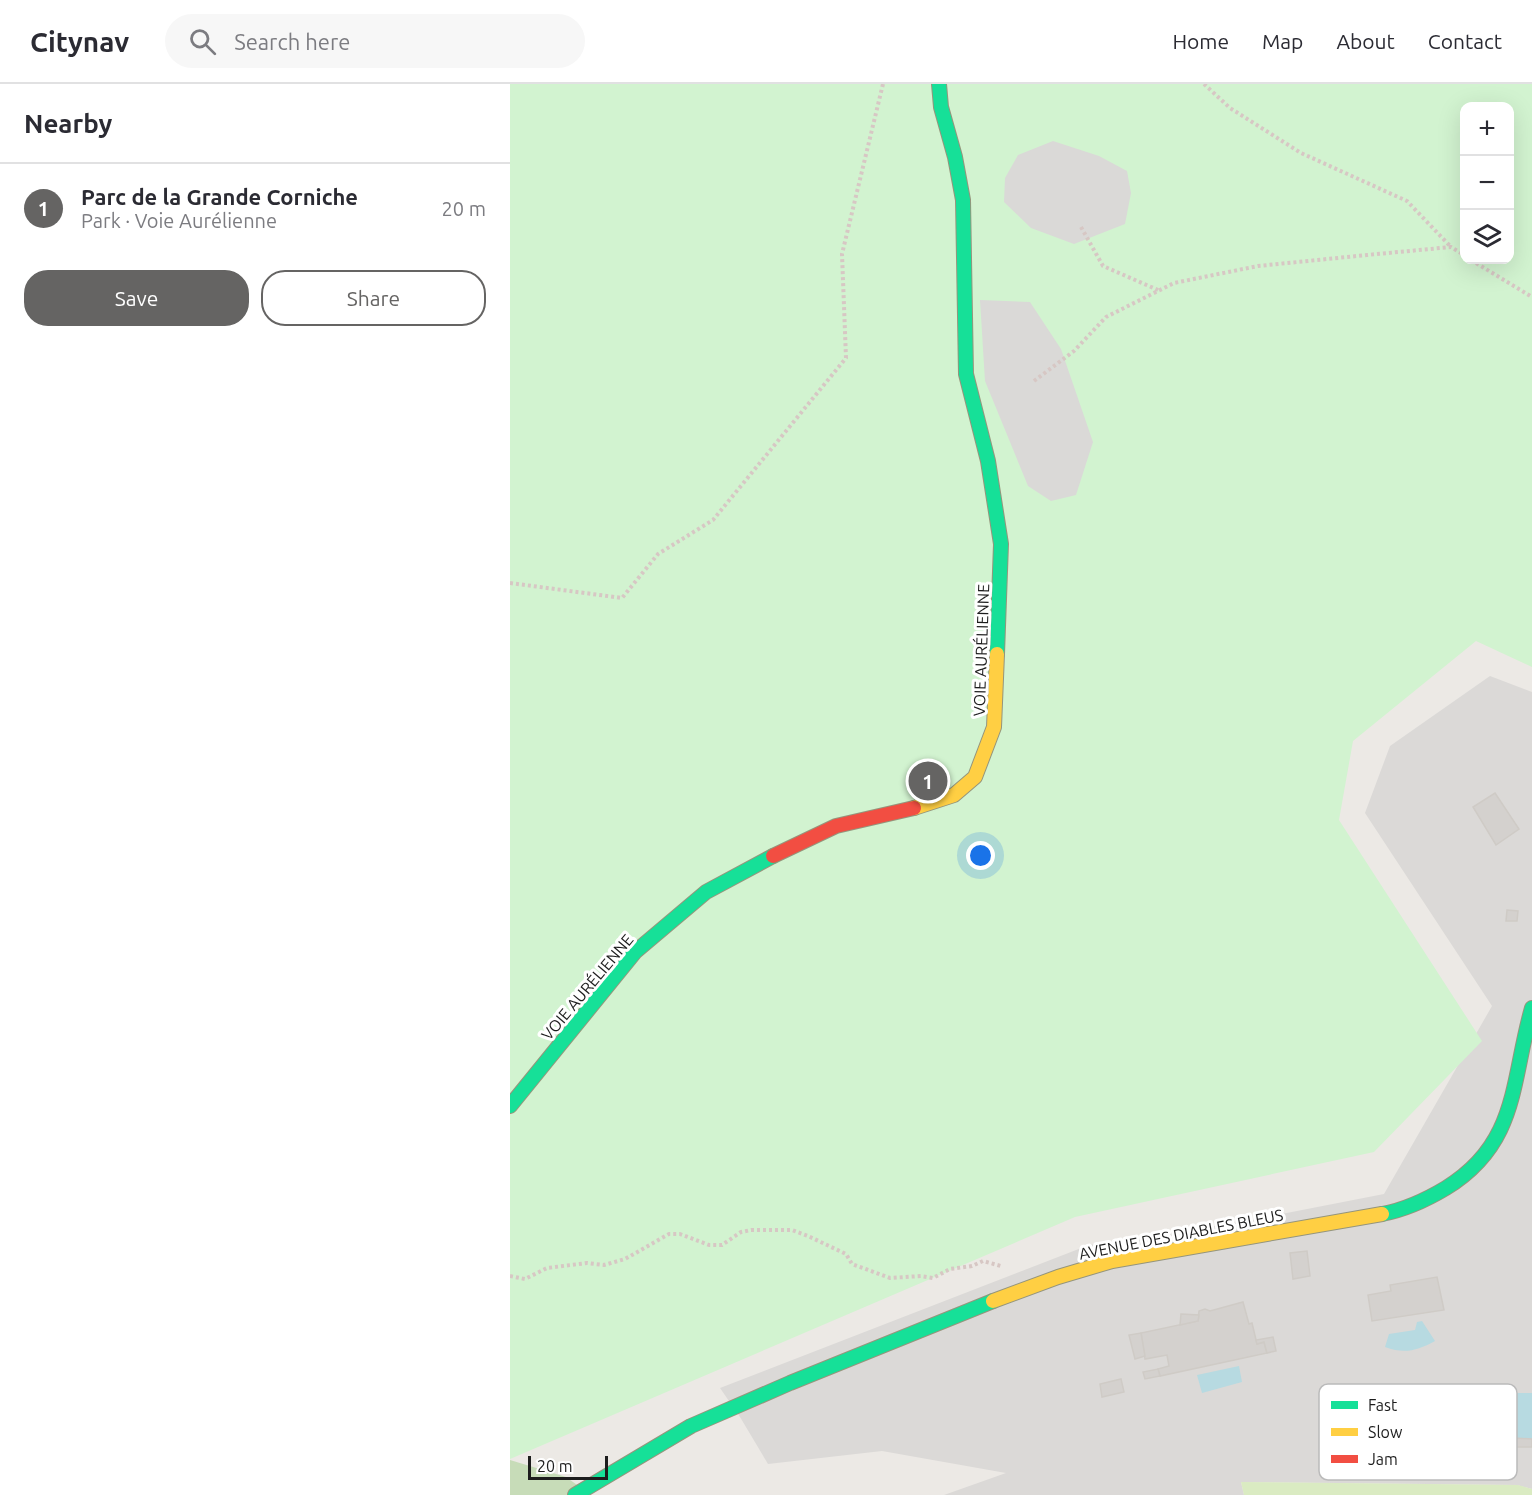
<!DOCTYPE html>
<meta charset="utf-8">
<style>
body{margin:0;font-family:Ubuntu,sans-serif;background:#f7f7f7;color:#2b2b33}
.controls{position:absolute;right:18px;top:18px;display:grid;overflow:hidden;border-radius:12px;box-shadow:0 6px 24px #0002}
.controls button{width:54px;height:54px;display:grid;place-items:center;padding:0;border:0;border-bottom:2px solid #e1e1e2;background:#fff;color:#2b2b33;font:30px sans-serif}
.scale{position:absolute;left:18px;bottom:15px;width:80px;box-sizing:border-box;padding-left:6px;border:3px solid #1d1d1d;border-top:0;font-size:16px;line-height:21px;white-space:nowrap;color:#1d1d1d;-webkit-text-stroke:4px #fff;paint-order:stroke}
.you{position:absolute;left:471px;top:772px;width:21px;height:21px;margin:-15px;border:4px solid #fff;border-radius:50%;background:#1a73e8;box-shadow:0 0 0 9px #1a73e833}
.badge{display:grid;place-items:center;width:39px;height:39px;border-radius:50%;background:#656463;color:#fff;font-size:20px;font-weight:700}
.pin{position:absolute;translate:-50% -50%;border:3px solid #fff;box-shadow:0 2px 6px #0006}
.list{margin:0;padding:0;list-style:none}
h2{display:flex;justify-content:space-between;align-items:center;height:78px;margin:0;padding:0 24px;font-size:26px}
h2 small{font-size:20px;font-weight:400;color:#7c7c81}
.list li{display:grid;grid-template-columns:39px 1fr auto;gap:18px;align-items:center;box-sizing:border-box;height:90px;padding:0 24px;border-top:2px solid #e1e1e2}
.list b{display:block;font-size:22px;white-space:nowrap}
.list p{margin:0;font-size:20px;white-space:nowrap;color:#7c7c81}
.list em{font-size:20px;font-style:normal;color:#7c7c81}
.actions{display:flex;gap:12px;padding:18px 24px}
.actions a{flex:1;padding:14px 0;border:2px solid #656463;border-radius:24px;text-align:center;font-size:21px;color:#656463}
.actions .main{background:#656463;color:#fff}
.icon{flex:none;width:33px;height:33px;fill:none;stroke:currentColor;stroke-width:2;stroke-linecap:round;stroke-linejoin:round}
.map{position:relative;flex:none;width:1022px;height:1411px;overflow:hidden}
header{display:flex;align-items:center;gap:36px;box-sizing:border-box;height:84px;padding:0 30px;background:#fff;border-bottom:2px solid #e1e1e2}
header strong{font-size:28px}
nav{display:flex;gap:33px;margin-inline-start:auto;font-size:21px}
.search{width:420px;height:54px;background:#f7f7f7;display:flex;align-items:center;gap:15px;box-sizing:border-box;padding:0 21px;border-radius:33px;color:#7c7c81;font-size:22px}
main{display:flex}
aside{flex:1;background:#fff}
.map>svg:first-child{display:block}
.residential{fill:#dbd9d7}
.grass{fill:#daebc2}
.forest{fill:#c7dcb8}
.park{fill:#d2f3d0;fill-rule:evenodd}
.parking{fill:#dad9d7}
.water{fill:#b7dae1}
.building{fill:#d4d1ce;stroke:#cfcbc6;stroke-width:1.5}
.lines{fill:none;stroke-linecap:round;stroke-linejoin:round}
.fast-casing{stroke:#95957c;stroke-width:16}
.slow-casing{stroke:#95957c;stroke-width:16}
.jam-casing{stroke:#95957c;stroke-width:16}
.path{stroke:#d7c7c4;stroke-width:4;stroke-dasharray:3 3;stroke-linecap:butt}
.fast{stroke:#16e098;stroke-width:14}
.slow{stroke:#ffcf43;stroke-width:14}
.jam{stroke:#f24e42;stroke-width:14}
.labels{text-anchor:middle;dominant-baseline:central;stroke-width:6;stroke-linejoin:round;paint-order:stroke}
.street-label{font-size:16px;fill:#1d1d1d;stroke:#fff}
.key{fill:#fff;stroke:#bbb;stroke-width:1.5}
.key-label{font-size:16px;fill:#1d1d1d}
</style>
<header>
<strong>Citynav</strong>
<div class="search"><svg class="icon" aria-label="search" viewBox="0 0 24 24"><circle cx="10" cy="10" r="6"/><path d="M15 15l6 6"/></svg>Search here</div>
<nav><a>Home</a><a>Map</a><a>About</a><a>Contact</a></nav>
</header>
<main>
<aside>
<h2>Nearby<small></small></h2>
<ul class="list">
<li><span class="badge">1</span><div><b>Parc de la Grande Corniche</b><p>Park · Voie Aurélienne</p></div><em>20 m</em></li>
</ul>
<div class="actions"><a class="main">Save</a><a>Share</a></div>
</aside>
<div class="map">
<svg width="1022" height="1411" viewBox="0 0 1022 1411">
<rect width="100%" height="100%" fill="#ece9e5"/>
<path class="residential" d="M 980,592 L 1022,608 L 1022,1405 L 1007,1401 L 731,1398 L 734,1411 L 434,1411 L 496,1389 L 372,1367 L 258,1380 L 230,1333 L 210,1304 L 579,1161 L 731,1138 L 874,1110 L 982,922 L 855,729 L 880,662 Z"/>
<path class="grass" d="M 731,1398 L 1008,1401 L 1022,1405 L 1022,1411 L 734,1411 Z"/>
<path class="forest" d="M 0,1376 L 56,1393 L 74,1406 L 65,1411 L 0,1411 Z"/>
<path class="park" d="M 0,0 L 1022,0 L 1022,583 L 966,557 L 843,657 L 829,736 L 972,957 L 864,1068 L 565,1133 L 0,1375 ZM 954,22 L 1000,22 L 1000,176 L 954,176 Z"/>
<g class="parking">
<path d="M 543,57 L 589,72 L 617,87 L 621,109 L 615,140 L 564,160 L 521,144 L 494,118 L 495,94 L 508,71 Z"/>
<path d="M 470,216 L 520,218 L 551,265 L 583,358 L 566,411 L 541,417 L 518,402 L 475,297 Z"/>
</g>
<g class="water">
<path d="M 912,1237 L 925,1257 C 907,1267 894,1270 875,1263 L 879,1250 L 905,1246 L 907,1238 Z"/>
<path d="M 729,1282 L 732,1298 L 692,1309 L 687,1291 Z"/>
<path d="M 1003,1309 L 1022,1309 L 1022,1355 L 1004,1355 Z"/>
</g>
<g class="building">
<path d="M 985,709 L 1009,745 L 986,761 L 963,723 Z"/>
<path d="M 997,826 L 1008,827 L 1007,837 L 996,837 Z"/>
<path d="M 797,1167 L 800,1192 L 783,1195 L 780,1169 Z"/>
<path d="M 927,1193 L 934,1226 L 862,1237 L 858,1211 L 881,1207 L 880,1201 Z"/>
<path d="M 733,1218 L 739,1240 L 742,1239 L 747,1260 L 754,1258 L 757,1269 L 650,1292 L 648,1285 L 659,1282 L 657,1271 L 635,1275 L 631,1249 L 688,1237 L 689,1227 L 695,1225 L 700,1227 Z"/>
<path d="M 671,1230 L 689,1231 L 688,1237 L 670,1241 Z"/>
<path d="M 631,1249 L 635,1272 L 625,1275 L 619,1251 Z"/>
<path d="M 763,1253 L 766,1267 L 757,1269 L 754,1258 L 747,1260 L 746,1256 Z"/>
<path d="M 648,1285 L 650,1292 L 635,1295 L 633,1288 Z"/>
<path d="M 611,1295 L 614,1308 L 592,1313 L 590,1300 Z"/>
<path d="M 1004,1354 L 1022,1355 L 1022,1363 L 997,1363 L 995,1355 Z"/>
</g>
<g class="lines">
<g class="fast-casing">
<g id="fast">
<path d="M 429,0 L 431,23 L 445,73 L 453,116 L 456,290 L 478,377 L 491,460 L 487,570"/>
<path d="M 0,1022 L 125,868 L 196,808 L 263,772"/>
<path d="M 872,1130 C 894,1126 916,1116 936,1104 C 1009,1059 1001,997 1022,924"/>
<path d="M 65,1411 L 181,1342 L 280,1299 L 483,1217"/>
</g>
</g>
<g class="slow-casing">
<g id="slow">
<path d="M 404,724 L 444,711 L 465,693 L 484,643 L 487,570"/>
<path d="M 483,1217 L 548,1193 L 602,1177 L 872,1130"/>
</g>
</g>
<g class="jam-casing">
<path id="jam" d="M 263,772 L 326,742 L 404,724"/>
</g>
<g class="path">
<path d="M 694,0 L 720,24 L 791,69 L 897,117 L 941,163"/>
<path d="M 571,143 L 593,182 L 648,206"/>
<path d="M 961,176 L 1022,213"/>
<path d="M 524,297 L 564,267 L 596,233 L 664,199 L 748,182 L 857,171 L 941,163 L 954,171"/>
<path d="M 0,499 L 112,514 L 148,470 L 203,436 L 336,274 L 332,170 L 373,0"/>
<path d="M 0,1192 L 15,1195 L 37,1184 L 77,1179 L 94,1181 L 115,1175 L 159,1150 L 170,1150 L 199,1161 L 212,1161 L 231,1148 L 241,1146 L 282,1146 L 298,1152 L 336,1170 L 342,1180 L 380,1194 L 411,1192 L 423,1194 L 440,1185 L 462,1182 L 473,1177 L 491,1182"/>
</g>
<use href="#fast" class="fast"/>
<use href="#slow" class="slow"/>
<use href="#jam" class="jam"/>
</g>
<g class="labels">
<g class="street-label">
<text transform="translate(471 566) rotate(-88)">VOIE AURÉLIENNE</text>
<text transform="translate(77 903) rotate(-50)">VOIE AURÉLIENNE</text>
<text transform="translate(671 1150) rotate(-11)">AVENUE DES DIABLES BLEUS</text>
</g>
</g>
<rect x="809" y="1300" width="198" height="96" rx="9" class="key"/>
<rect x="821" y="1317" width="27" height="8" fill="#16e098"/>
<rect x="821" y="1344" width="27" height="8" fill="#ffcf43"/>
<rect x="821" y="1371" width="27" height="8" fill="#f24e42"/>
<g class="key-label">
<text x="858" y="1327">Fast</text>
<text x="858" y="1354">Slow</text>
<text x="858" y="1381">Jam</text>
</g>
</svg>
<div class="controls">
<button>+</button>
<button>−</button>
<button><svg class="icon" aria-label="layers" viewBox="0 0 24 24"><path d="M12 4l9 5-9 5-9-5zM3 14l9 5 9-5"/></svg></button>
</div>
<div class="scale">20 m</div>
<div class="you"></div>
<div class="pin badge" style="left:418px;top:697px">1</div>
</div>
</main>
